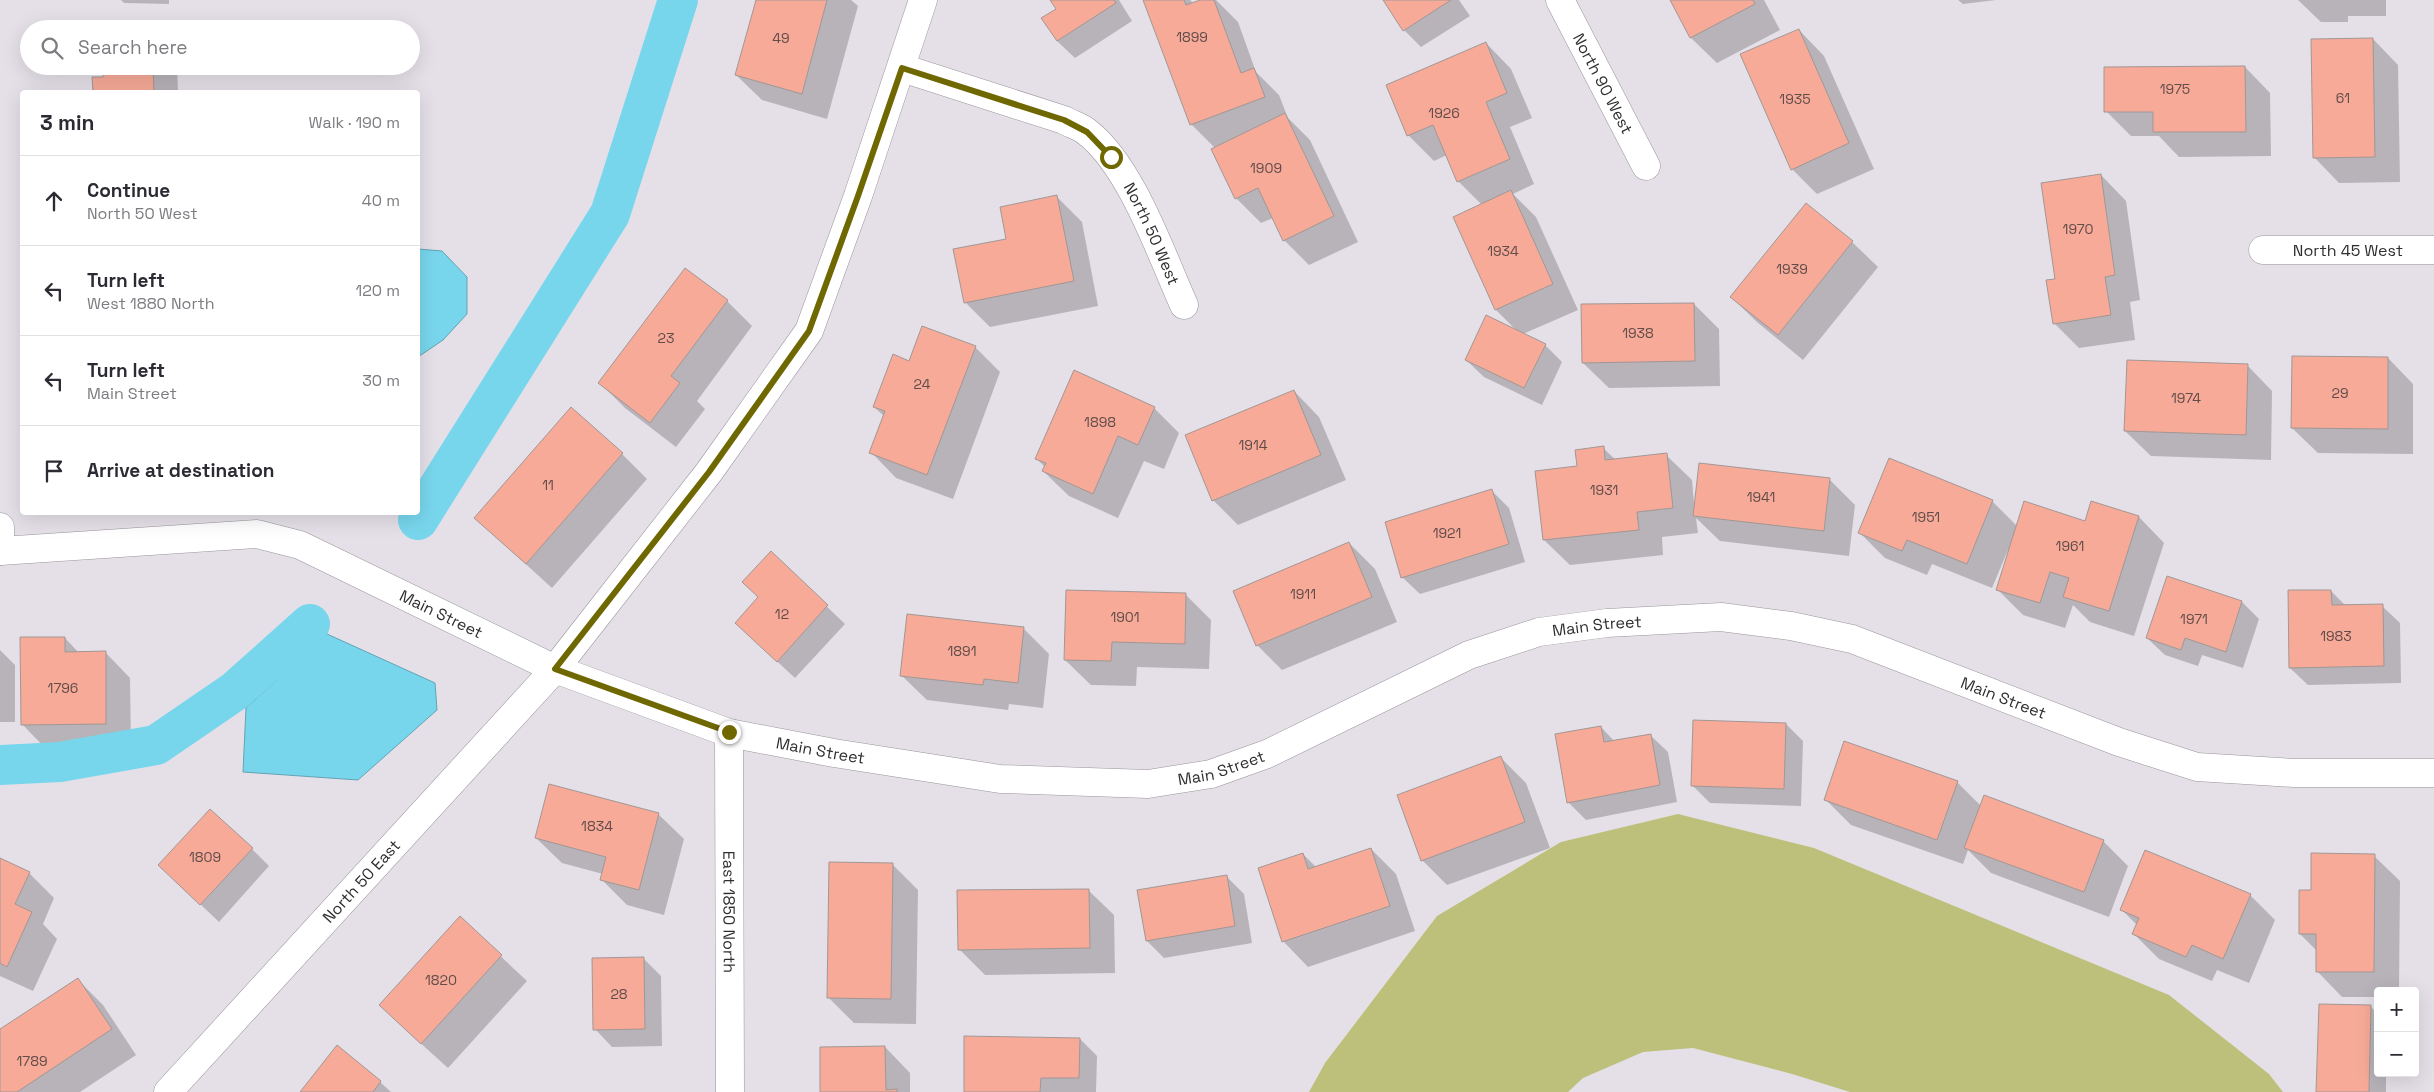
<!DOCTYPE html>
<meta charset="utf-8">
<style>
body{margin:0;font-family:"Space Grotesk",sans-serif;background:#f7f7f7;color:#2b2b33}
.controls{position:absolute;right:15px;bottom:15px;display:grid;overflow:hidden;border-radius:5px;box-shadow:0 5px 20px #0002}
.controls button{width:45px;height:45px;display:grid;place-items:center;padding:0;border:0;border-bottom:1px solid #e1e1e2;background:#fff;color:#2b2b33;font:25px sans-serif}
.stop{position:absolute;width:15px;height:15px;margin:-11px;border:4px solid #6f6700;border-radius:50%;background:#fff}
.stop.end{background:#6f6700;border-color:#fff;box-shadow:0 1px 5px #0008}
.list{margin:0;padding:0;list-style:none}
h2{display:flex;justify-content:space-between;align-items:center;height:65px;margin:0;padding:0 20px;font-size:21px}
h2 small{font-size:16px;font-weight:400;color:#7c7c81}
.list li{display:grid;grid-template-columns:32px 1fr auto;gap:15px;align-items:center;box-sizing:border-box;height:90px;padding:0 20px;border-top:1px solid #e1e1e2}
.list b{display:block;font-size:19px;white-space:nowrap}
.list p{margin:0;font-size:16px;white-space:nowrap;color:#7c7c81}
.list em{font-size:16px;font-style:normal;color:#7c7c81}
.icon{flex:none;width:28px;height:28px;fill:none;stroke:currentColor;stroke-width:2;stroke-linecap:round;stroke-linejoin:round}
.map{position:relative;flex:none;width:2434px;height:1092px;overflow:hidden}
.search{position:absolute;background:#fff;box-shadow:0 5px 20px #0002;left:20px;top:20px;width:400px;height:55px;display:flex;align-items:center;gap:12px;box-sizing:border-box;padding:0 18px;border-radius:28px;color:#7c7c81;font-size:19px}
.panel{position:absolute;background:#fff;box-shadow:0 5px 20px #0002;left:20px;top:90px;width:400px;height:425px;border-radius:5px}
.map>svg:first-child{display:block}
.green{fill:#bcc07a}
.water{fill:#78d6ec;stroke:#62a3b4}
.shadow{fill:#0003}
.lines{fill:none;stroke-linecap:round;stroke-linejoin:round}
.canal{stroke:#78d6ec;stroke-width:40}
.building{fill:#f7aa98;stroke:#a19795}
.minor-casing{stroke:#99949c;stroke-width:29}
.minor{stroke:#fff;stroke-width:28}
.route{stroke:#6f6700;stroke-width:6}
.labels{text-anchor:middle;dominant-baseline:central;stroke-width:4;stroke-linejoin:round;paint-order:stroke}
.number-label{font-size:14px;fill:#614c4a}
.street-label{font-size:16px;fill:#2f2d30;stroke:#f2edf6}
</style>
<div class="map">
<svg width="2434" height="1092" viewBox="0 0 2434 1092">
<rect width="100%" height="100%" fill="#e5e0e8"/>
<path class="green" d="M 1678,814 L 1814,848 L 2169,995 L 2269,1074 L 2283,1092 L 1850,1092 L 1792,1074 L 1693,1048 L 1643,1052 L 1583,1078 L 1568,1092 L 1309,1092 L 1325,1063 L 1437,916 L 1561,842 Z"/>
<g class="water">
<path d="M 418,249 L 442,251 L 467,277 L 467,314 L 443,340 L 418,357 Z"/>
<path d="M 327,634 L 435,683 L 437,710 L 358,780 L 243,772 L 246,708 Z"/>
</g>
<g class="shadow">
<path d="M 121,0 L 169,0 L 169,4 L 124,3 Z"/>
<path d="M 757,0 L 851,0 L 858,6 L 827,119 L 762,100 L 736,75 Z"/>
<path d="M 1052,0 L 1119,0 L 1132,21 L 1075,58 L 1057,41 L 1058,9 Z"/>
<path d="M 1146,0 L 1190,0 L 1194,4 L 1203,0 L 1216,0 L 1238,22 L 1256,72 L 1279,95 L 1288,118 L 1310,140 L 1358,242 L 1309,265 L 1284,240 L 1273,218 L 1261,223 L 1236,198 L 1215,148 L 1191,124 Z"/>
<path d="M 1385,0 L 1459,0 L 1470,16 L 1421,47 L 1404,30 Z"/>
<path d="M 1672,0 L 1764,0 L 1780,30 L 1717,63 L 1691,38 Z"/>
<path d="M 1958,0 L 1996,0 L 1963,4 Z"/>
<path d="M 2298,0 L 2386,0 L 2386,16 L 2348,16 L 2348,22 L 2321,22 Z"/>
<path d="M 1799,30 L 1824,56 L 1874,169 L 1817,194 L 1792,169 Z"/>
<path d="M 2373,39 L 2398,65 L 2400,182 L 2339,183 L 2314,157 Z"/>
<path d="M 1486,43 L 1511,69 L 1532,118 L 1510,127 L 1534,184 L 1513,194 L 1536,217 L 1578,310 L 1523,334 L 1545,345 L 1562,362 L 1542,405 L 1484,377 L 1466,360 L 1517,331 L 1496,310 L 1454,218 L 1482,205 L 1458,181 L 1447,155 L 1434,161 L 1408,135 Z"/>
<path d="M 104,66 L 177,66 L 178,92 L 94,92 L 93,79 L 104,78 Z"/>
<path d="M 2245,67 L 2270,93 L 2271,156 L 2179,157 L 2159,136 L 2131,136 L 2106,111 Z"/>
<path d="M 2101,175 L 2126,201 L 2140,300 L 2130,302 L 2135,340 L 2079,348 L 2054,323 L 2056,280 Z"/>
<path d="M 1057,197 L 1082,222 L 1098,306 L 990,327 L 965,302 L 1007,240 Z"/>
<path d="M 1806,204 L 1852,242 L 1878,267 L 1803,360 L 1757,322 L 1731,297 Z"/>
<path d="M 727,301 L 752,326 L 697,401 L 705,409 L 676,447 L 625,408 L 600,383 Z"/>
<path d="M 1694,304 L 1719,329 L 1720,386 L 1609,388 L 1583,363 Z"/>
<path d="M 975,347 L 1000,372 L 953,499 L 896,478 L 871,452 L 884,416 L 874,407 L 909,362 Z"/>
<path d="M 2388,358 L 2413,384 L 2413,454 L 2318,453 L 2292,428 Z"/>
<path d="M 2247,365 L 2272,391 L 2271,460 L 2151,456 L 2125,431 Z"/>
<path d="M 1294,391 L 1319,417 L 1346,480 L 1238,525 L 1213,500 Z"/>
<path d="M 1154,408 L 1179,433 L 1164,469 L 1144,461 L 1118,518 L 1069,496 L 1043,471 L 1045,467 L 1036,458 Z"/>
<path d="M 1603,448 L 1616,460 L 1666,455 L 1692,480 L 1694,503 L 1829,479 L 1855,505 L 1849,556 L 1720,541 L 1696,518 L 1698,533 L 1662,537 L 1663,555 L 1570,565 L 1544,540 L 1537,472 L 1578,467 Z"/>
<path d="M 622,454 L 647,479 L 552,588 L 475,518 Z"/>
<path d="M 1491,490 L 1509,508 L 1525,562 L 1420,594 L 1402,577 Z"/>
<path d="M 1992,501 L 2017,526 L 2085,523 L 2092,503 L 2139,517 L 2164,543 L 2134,636 L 2090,622 L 2073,605 L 2065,628 L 2023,615 L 1997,589 L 2010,551 L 2008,550 L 1992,588 L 1932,564 L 1927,575 L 1885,558 L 1860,533 Z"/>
<path d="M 1349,543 L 1375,569 L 1397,622 L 1282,670 L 1257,645 Z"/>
<path d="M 771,553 L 845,624 L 795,678 L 754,640 L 759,598 Z"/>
<path d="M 2167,577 L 2242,602 L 2259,619 L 2243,668 L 2202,655 L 2198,666 L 2165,655 L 2147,638 Z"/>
<path d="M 2331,591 L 2346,606 L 2382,606 L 2400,623 L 2401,683 L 2308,685 L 2290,668 Z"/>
<path d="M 1185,594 L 1211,620 L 1209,669 L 1137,667 L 1136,686 L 1091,685 L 1065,660 Z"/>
<path d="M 1023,628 L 1049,654 L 1043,708 L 1009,704 L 1008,710 L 927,700 L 901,675 Z"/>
<path d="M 65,638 L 79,653 L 105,652 L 130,678 L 131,749 L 47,750 L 22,724 Z"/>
<path d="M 0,650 L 15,665 L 15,722 L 0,722 Z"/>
<path d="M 1786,724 L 1803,741 L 1801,806 L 1710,803 L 1692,785 Z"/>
<path d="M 1601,727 L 1615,742 L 1650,735 L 1668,752 L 1677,802 L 1586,820 L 1568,802 Z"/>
<path d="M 1501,758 L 1526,783 L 1550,848 L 1447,885 L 1422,860 Z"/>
<path d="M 1957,782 L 1981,806 L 2103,841 L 2128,866 L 2109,917 L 1991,873 L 1968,850 L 1963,864 L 1851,825 L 1825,799 Z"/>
<path d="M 658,814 L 684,839 L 664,915 L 627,905 L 602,880 L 603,874 L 562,863 L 536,838 Z"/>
<path d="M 252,849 L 269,866 L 219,922 L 177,882 Z"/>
<path d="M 1371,849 L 1396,874 L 1415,931 L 1308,967 L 1283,941 L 1303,854 L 1316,867 Z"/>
<path d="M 2374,856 L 2400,881 L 2399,991 L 2378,991 L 2378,997 L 2342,997 L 2317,971 L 2317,951 L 2300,934 L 2313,891 Z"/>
<path d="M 0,860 L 29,873 L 54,898 L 43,924 L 57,939 L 33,991 L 0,976 Z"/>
<path d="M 892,864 L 918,890 L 916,1024 L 854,1023 L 828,997 Z"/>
<path d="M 1227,877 L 1244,894 L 1252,943 L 1164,958 L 1147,941 Z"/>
<path d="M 1088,890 L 1114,915 L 1115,973 L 985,975 L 960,950 Z"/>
<path d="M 2250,895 L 2275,920 L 2249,983 L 2217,970 L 2212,981 L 2159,959 L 2134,934 L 2137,925 L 2122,910 Z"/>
<path d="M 460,918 L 527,981 L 448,1068 L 406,1030 Z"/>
<path d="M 643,958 L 661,976 L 662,1046 L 612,1047 L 595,1029 Z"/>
<path d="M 77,979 L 103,1005 L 136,1055 L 80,1092 L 0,1092 L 0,1031 Z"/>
<path d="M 2370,1006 L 2378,1014 L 2378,1073 L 2386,1073 L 2386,1092 L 2318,1092 Z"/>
<path d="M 1080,1039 L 1097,1056 L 1096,1092 L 965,1092 Z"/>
<path d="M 338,1047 L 380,1082 L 391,1092 L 302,1092 Z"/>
<path d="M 885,1047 L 910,1073 L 910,1092 L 821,1092 Z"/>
</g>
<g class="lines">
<g class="canal">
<path d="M 418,520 L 610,214 L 678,0"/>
<path d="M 0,765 L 60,762 L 156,745 L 235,691 L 310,624"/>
</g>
</g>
<g class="building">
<path d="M 756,0 L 827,0 L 802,94 L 735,75 Z"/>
<path d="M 1050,0 L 1114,0 L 1116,3 L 1057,41 L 1041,18 L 1056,9 Z"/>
<path d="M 1143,0 L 1184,0 L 1186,5 L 1200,0 L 1214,0 L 1241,73 L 1254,68 L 1265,97 L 1190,125 Z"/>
<path d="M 1383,0 L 1451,0 L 1403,31 Z"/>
<path d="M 1670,0 L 1753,0 L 1755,4 L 1690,38 Z"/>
<path d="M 1799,29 L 1849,143 L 1791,170 L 1740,54 Z"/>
<path d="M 2373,38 L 2375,157 L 2313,158 L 2311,39 Z"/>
<path d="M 1486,42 L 1507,93 L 1486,102 L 1510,159 L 1457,182 L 1433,125 L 1407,136 L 1386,85 Z"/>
<path d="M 103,66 L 153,66 L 154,92 L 93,92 L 92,77 L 103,77 Z"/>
<path d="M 2245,66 L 2246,132 L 2153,132 L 2153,112 L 2104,112 L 2104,67 Z"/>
<path d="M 1285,113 L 1334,216 L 1283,241 L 1258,188 L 1235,199 L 1211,149 Z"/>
<path d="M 2101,174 L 2115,275 L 2105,277 L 2111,315 L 2053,324 L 2046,280 L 2055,279 L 2041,183 Z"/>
<path d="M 1511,190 L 1553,284 L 1495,310 L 1453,217 Z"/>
<path d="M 1057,195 L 1074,281 L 964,303 L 953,249 L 1006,239 L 1000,207 Z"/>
<path d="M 1806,203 L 1853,241 L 1778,335 L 1730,297 Z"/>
<path d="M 685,268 L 728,300 L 671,376 L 680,383 L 650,423 L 598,383 Z"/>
<path d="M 1694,303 L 1695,361 L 1582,363 L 1581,304 Z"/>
<path d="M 1486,315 L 1546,344 L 1524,388 L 1465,360 Z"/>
<path d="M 922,326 L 976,346 L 927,475 L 869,453 L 885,411 L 873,407 L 893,354 L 909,361 Z"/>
<path d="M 2292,356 L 2388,357 L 2388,429 L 2291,428 Z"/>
<path d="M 2127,360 L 2248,364 L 2246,435 L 2124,431 Z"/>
<path d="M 1074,370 L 1155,407 L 1138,445 L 1118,436 L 1093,494 L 1042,471 L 1046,463 L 1035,459 Z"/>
<path d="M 1294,390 L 1321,455 L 1212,501 L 1185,435 Z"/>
<path d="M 571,407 L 623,453 L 526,564 L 474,518 Z"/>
<path d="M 1604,446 L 1605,460 L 1667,453 L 1673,508 L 1637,512 L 1639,530 L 1543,540 L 1535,471 L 1577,466 L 1575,450 Z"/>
<path d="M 1889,458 L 1993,500 L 1967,564 L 1907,540 L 1902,551 L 1858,533 Z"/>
<path d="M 1699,463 L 1830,478 L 1824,531 L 1693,516 Z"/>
<path d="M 1492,489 L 1509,544 L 1401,578 L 1385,522 Z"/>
<path d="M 2024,501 L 2085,521 L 2091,501 L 2139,516 L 2109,611 L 2063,597 L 2069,578 L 2050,572 L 2040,603 L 1996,590 Z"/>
<path d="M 1349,542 L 1372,597 L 1256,646 L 1233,591 Z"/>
<path d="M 771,551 L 828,605 L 777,662 L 735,623 L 758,597 L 742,582 Z"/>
<path d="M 2167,576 L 2242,601 L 2226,652 L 2185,638 L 2181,650 L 2146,638 Z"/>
<path d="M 1066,590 L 1186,593 L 1185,644 L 1112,642 L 1111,661 L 1064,660 Z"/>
<path d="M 2288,590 L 2331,590 L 2332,605 L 2383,604 L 2384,666 L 2289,668 Z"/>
<path d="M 907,614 L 1024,627 L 1018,683 L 984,679 L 983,685 L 900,676 Z"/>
<path d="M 20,637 L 65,637 L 65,652 L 106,651 L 106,724 L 21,725 Z"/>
<path d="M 1693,720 L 1786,723 L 1784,789 L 1691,786 Z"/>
<path d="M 1601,726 L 1604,742 L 1651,734 L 1660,785 L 1567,803 L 1555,734 Z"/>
<path d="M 1844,741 L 1958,781 L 1937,840 L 1824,800 Z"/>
<path d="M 1501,756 L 1525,822 L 1421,861 L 1397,795 Z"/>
<path d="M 549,784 L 659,813 L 639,890 L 600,880 L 606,857 L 535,838 Z"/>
<path d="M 1984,795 L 2104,840 L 2084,892 L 1964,848 Z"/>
<path d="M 210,809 L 253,848 L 200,905 L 158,865 Z"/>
<path d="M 1371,848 L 1390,906 L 1282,942 L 1258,868 L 1303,853 L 1308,869 Z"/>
<path d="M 2145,850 L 2251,894 L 2223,959 L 2192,945 L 2186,957 L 2132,934 L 2139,918 L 2120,910 Z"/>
<path d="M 2311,853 L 2375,854 L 2374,972 L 2316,972 L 2316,934 L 2299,934 L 2299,890 L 2311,890 Z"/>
<path d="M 0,858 L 30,872 L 15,904 L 32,912 L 7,967 L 0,963 Z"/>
<path d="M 829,862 L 893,863 L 891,999 L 827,998 Z"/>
<path d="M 1227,875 L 1235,926 L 1146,941 L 1137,890 Z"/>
<path d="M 1089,889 L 1090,948 L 958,950 L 957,890 Z"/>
<path d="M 460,916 L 502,955 L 421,1044 L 379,1005 Z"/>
<path d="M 644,957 L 645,1029 L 593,1030 L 592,958 Z"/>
<path d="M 78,978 L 112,1029 L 17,1092 L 0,1092 L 0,1029 Z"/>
<path d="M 2319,1004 L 2371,1005 L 2369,1092 L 2316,1092 Z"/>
<path d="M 964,1036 L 1080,1038 L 1079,1078 L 1041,1078 L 1040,1092 L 964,1092 Z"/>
<path d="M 337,1045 L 381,1081 L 373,1092 L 300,1092 Z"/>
<path d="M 885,1046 L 886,1090 L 897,1089 L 897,1092 L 820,1092 L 820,1047 Z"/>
</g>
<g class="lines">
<g class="minor-casing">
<g id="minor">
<path id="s1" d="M 1560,0 L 1646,166"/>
<path id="s2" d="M 902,68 L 1064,120 C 1071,124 1081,127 1087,132 C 1131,166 1161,254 1184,305"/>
<path id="s3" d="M 2263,250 L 2434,250"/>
<path d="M 0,527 L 0,551"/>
<path id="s4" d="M 0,551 L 257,534 L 300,545 L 555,669 L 729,733 L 834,753 L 1000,779 L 1148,784 L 1211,774 L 1267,754 L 1469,655 L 1539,632 L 1607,623 L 1721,617 L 1791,626 L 1852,639 L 2119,742 L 2197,767 L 2294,773 L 2434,773"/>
<path id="s5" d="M 729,733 L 730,1092"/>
<path id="s6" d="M 168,1092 L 555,669 L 709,472 L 809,331 L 858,196 L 923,0"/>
</g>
</g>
<use href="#minor" class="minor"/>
</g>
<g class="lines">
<path class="route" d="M 729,732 L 555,669 L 709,472 L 809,331 L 858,196 L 902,68 L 1064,120 L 1087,132 L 1111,157"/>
</g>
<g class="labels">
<g class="number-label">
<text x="1192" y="37">1899</text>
<text x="781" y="38">49</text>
<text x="2175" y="89">1975</text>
<text x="2343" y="98">61</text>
<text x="1795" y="99">1935</text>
<text x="1444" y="113">1926</text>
<text x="1266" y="168">1909</text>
<text x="2078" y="229">1970</text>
<text x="1503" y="251">1934</text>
<text x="1792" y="269">1939</text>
<text x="1638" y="333">1938</text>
<text x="666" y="338">23</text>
<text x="922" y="384">24</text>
<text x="2340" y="393">29</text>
<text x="2186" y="398">1974</text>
<text x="1100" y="422">1898</text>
<text x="1253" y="445">1914</text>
<text x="548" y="485">11</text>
<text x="1604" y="490">1931</text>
<text x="1761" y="497">1941</text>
<text x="1926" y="517">1951</text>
<text x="1447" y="533">1921</text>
<text x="2070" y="546">1961</text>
<text x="1303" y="594">1911</text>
<text x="782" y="614">12</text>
<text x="1125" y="617">1901</text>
<text x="2194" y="619">1971</text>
<text x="2336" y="636">1983</text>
<text x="962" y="651">1891</text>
<text x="63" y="688">1796</text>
<text x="597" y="826">1834</text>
<text x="205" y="857">1809</text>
<text x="441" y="980">1820</text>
<text x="619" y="994">28</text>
<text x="32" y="1061">1789</text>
</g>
<g class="street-label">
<text stroke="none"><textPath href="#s1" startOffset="94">North 90 West</textPath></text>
<text stroke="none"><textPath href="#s2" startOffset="318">North 50 West</textPath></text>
<text stroke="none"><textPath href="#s3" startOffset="85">North 45 West</textPath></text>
<text stroke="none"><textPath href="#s4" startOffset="459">Main Street</textPath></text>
<text stroke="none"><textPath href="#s4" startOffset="1674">Main Street</textPath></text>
<text stroke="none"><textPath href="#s4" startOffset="2094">Main Street</textPath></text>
<text stroke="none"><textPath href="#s4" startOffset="864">Main Street</textPath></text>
<text stroke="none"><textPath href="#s4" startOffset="1269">Main Street</textPath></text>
<text stroke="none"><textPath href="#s6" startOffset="286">North 50 East</textPath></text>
<text stroke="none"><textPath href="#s5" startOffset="179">East 1850 North</textPath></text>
</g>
</g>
</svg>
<div class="controls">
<button>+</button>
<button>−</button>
</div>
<div class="stop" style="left:1111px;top:157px"></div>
<div class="stop end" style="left:729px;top:732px"></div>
<div class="search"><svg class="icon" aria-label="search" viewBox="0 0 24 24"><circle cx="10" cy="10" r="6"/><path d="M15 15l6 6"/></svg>Search here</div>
<section class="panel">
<h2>3 min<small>Walk · 190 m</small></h2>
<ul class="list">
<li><svg class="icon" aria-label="ahead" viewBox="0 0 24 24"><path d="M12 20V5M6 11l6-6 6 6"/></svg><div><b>Continue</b><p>North 50 West</p></div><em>40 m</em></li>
<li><svg class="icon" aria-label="left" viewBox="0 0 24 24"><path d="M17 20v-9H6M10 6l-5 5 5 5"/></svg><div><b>Turn left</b><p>West 1880 North</p></div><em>120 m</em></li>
<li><svg class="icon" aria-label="left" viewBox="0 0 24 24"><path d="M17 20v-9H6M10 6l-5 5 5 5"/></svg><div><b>Turn left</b><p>Main Street</p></div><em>30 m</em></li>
<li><svg class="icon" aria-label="arrive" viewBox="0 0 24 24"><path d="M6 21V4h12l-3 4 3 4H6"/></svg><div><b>Arrive at destination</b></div></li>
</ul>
</section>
</div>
